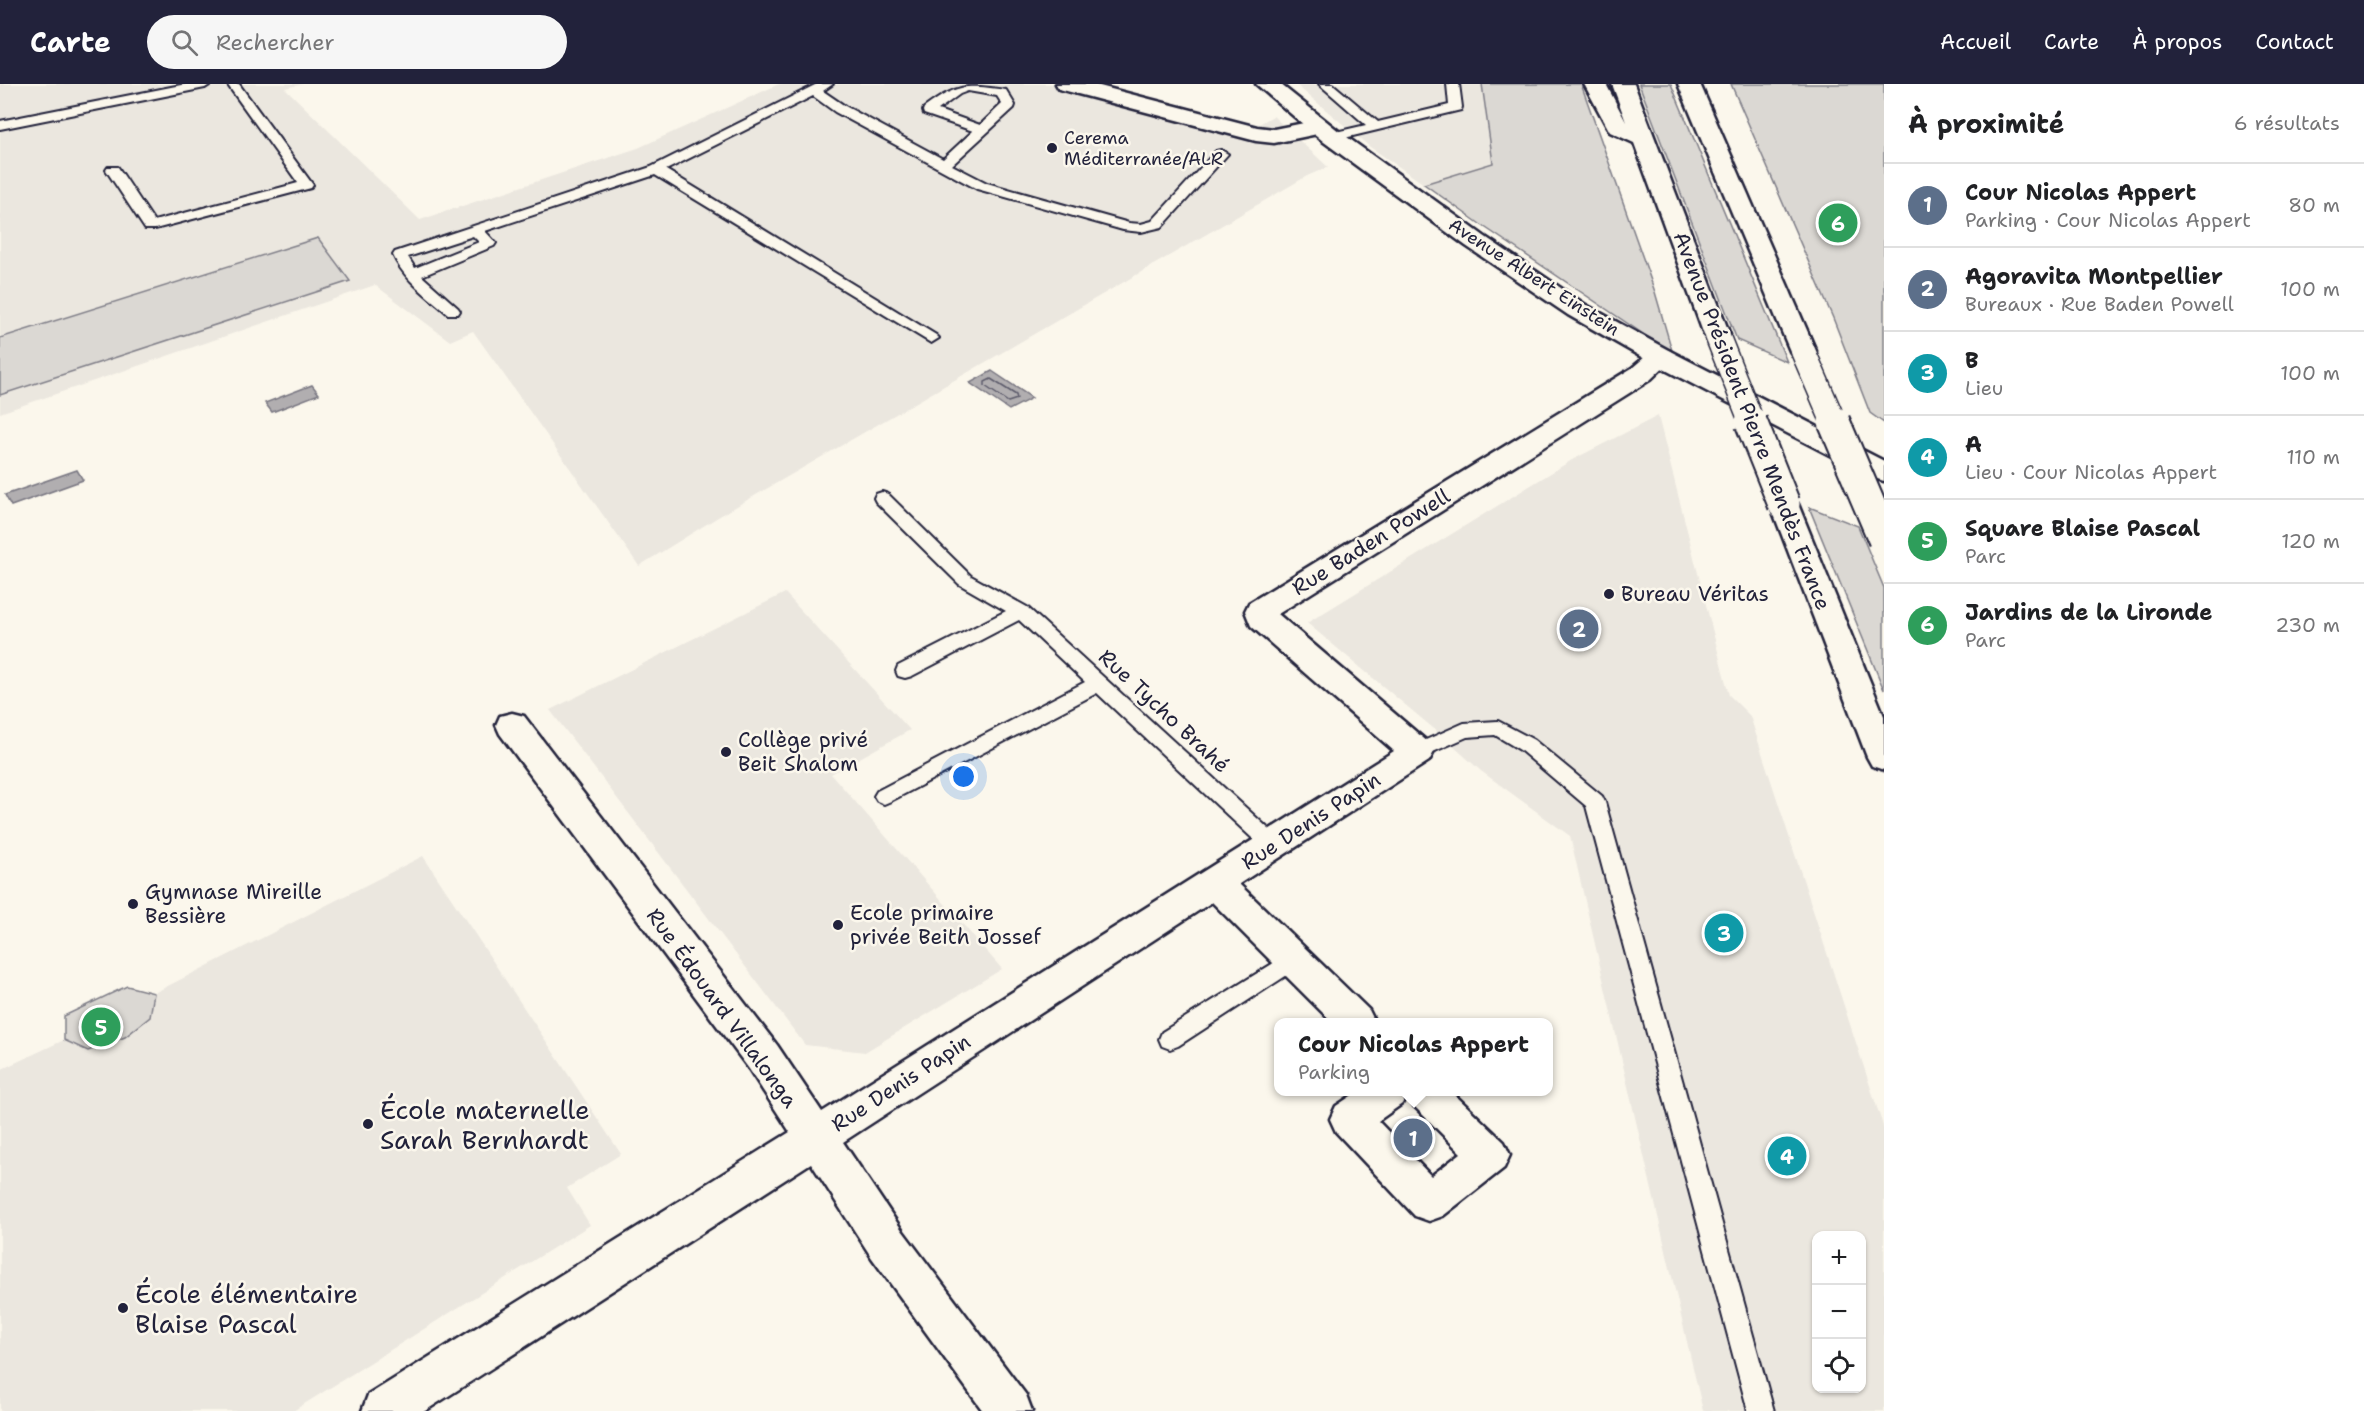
<!DOCTYPE html>
<html lang="fr">
<meta charset="utf-8">
<style>
body{margin:0;font-family:"Shantell Sans",sans-serif;background:#f6f6f6;color:#202124}
.controls{position:absolute;right:18px;bottom:18px;display:grid;overflow:hidden;border-radius:12px;box-shadow:0 2px 4px #0004}
.controls button{width:54px;height:54px;display:grid;place-items:center;padding:0;border:0;border-bottom:2px solid #e0e0e0;background:#fff;color:#202124;font:30px sans-serif}
.you{position:absolute;left:964px;top:693px;width:21px;height:21px;margin:-15px;border:4px solid #fff;border-radius:50%;background:#1a73e8;box-shadow:0 0 0 9px #1a73e833}
.badge{display:grid;place-items:center;width:39px;height:39px;border-radius:50%;background:#22223b;color:#fff;font-size:20px;font-weight:700}
.pin{position:absolute;translate:-50% -50%;border:3px solid #fff;box-shadow:0 2px 6px #0006}
.popup{position:absolute;left:1274px;top:934px;width:279px;height:78px;box-sizing:border-box;display:grid;place-content:center;border-radius:12px;background:#fff;filter:drop-shadow(0 2px 4px #0005);font-size:20px;white-space:nowrap;color:#757577}
.popup b{font-size:22px;color:#202124}
.popup::after{content:'';position:absolute;left:50%;top:100%;margin-left:-12px;border:12px solid transparent;border-top-color:#fff}
.list{margin:0;padding:0;list-style:none}
h2{display:flex;justify-content:space-between;align-items:center;height:78px;margin:0;padding:0 24px;font-size:26px}
h2 small{font-size:20px;font-weight:400;color:#757577}
.list li{display:grid;grid-template-columns:39px 1fr auto;gap:18px;align-items:center;box-sizing:border-box;height:84px;padding:0 24px;border-top:2px solid #e0e0e0}
.list b{display:block;font-size:22px;white-space:nowrap}
.list p{margin:0;font-size:20px;white-space:nowrap;color:#757577}
.list em{font-size:20px;font-style:normal;color:#757577}
.icon{flex:none;width:33px;height:33px;fill:none;stroke:currentColor;stroke-width:2;stroke-linecap:round;stroke-linejoin:round}
.map{position:relative;flex:none;width:1884px;height:1327px;overflow:hidden}
header{display:flex;align-items:center;gap:36px;box-sizing:border-box;height:84px;padding:0 30px;background:#22223b;color:#fff}
header strong{font-size:28px}
nav{display:flex;gap:33px;margin-inline-start:auto;font-size:21px}
.search{width:420px;height:54px;background:#f6f6f6;display:flex;align-items:center;gap:15px;box-sizing:border-box;padding:0 21px;border-radius:33px;color:#757577;font-size:22px}
main{display:flex}
aside{flex:1;background:#fff}
.map>svg:first-child{display:block}
.built{fill:#ebe7df;fill-rule:evenodd}
.green{fill:#dbd8d3;stroke:#7e7d87;stroke-width:1.5}
.water{fill:#b1aeb0;stroke:#787681;stroke-width:1.5}
.lines{fill:none;stroke-linecap:round;stroke-linejoin:round}
.shore{stroke:#5b5a6a;stroke-width:1.5}
.service-casing{stroke:#22223b;stroke-width:4}
.minor-casing{stroke:#22223b;stroke-width:5}
.secondary-casing{stroke:#22223b;stroke-width:5}
.primary-casing{stroke:#22223b;stroke-width:5}
.service{fill:#fbf7ec;fill-rule:evenodd}
.minor{fill:#fbf7ec;fill-rule:evenodd}
.secondary{fill:#fbf7ec;fill-rule:evenodd}
.primary{fill:#fbf7ec;fill-rule:evenodd}
.primary-bridge-far1-casing{stroke:#22223b;stroke-width:27;stroke-linecap:butt}
.primary-bridge-casing{stroke:#22223b;stroke-width:35;stroke-linecap:butt}
.primary-bridge-far1{stroke:#fbf7ec;stroke-width:24}
.primary-bridge{stroke:#fbf7ec;stroke-width:31}
.poi-dot{fill:#22223b;stroke:#fbf7ec;stroke-width:2}
.labels{text-anchor:middle;dominant-baseline:central;stroke-width:5;stroke-linejoin:round;paint-order:stroke}
.far-poi-label{font-size:18px;fill:#22223b;stroke:#fbf7ec;text-anchor:start}
.far-street-label{font-size:18px;fill:#22223b;stroke:#fbf7ec}
.street-label{font-size:21px;fill:#22223b;stroke:#fbf7ec}
.poi-label{font-size:21px;fill:#22223b;stroke:#fbf7ec;text-anchor:start}
.near-poi-label{font-size:26px;fill:#22223b;stroke:#fbf7ec;text-anchor:start}
</style>
<header>
<strong>Carte</strong>
<div class="search"><svg class="icon" aria-label="search" viewBox="0 0 24 24"><circle cx="10" cy="10" r="6"/><path d="M15 15l6 6"/></svg>Rechercher</div>
<nav><a>Accueil</a><a>Carte</a><a>À propos</a><a>Contact</a></nav>
</header>
<main>
<div class="map">
<svg width="1884" height="1327" viewBox="0 0 1884 1327">
<rect width="100%" height="100%" fill="#fbf7ec"/>
<filter id="ink" filterUnits="userSpaceOnUse"><feTurbulence type="fractalNoise" baseFrequency=".0167" numOctaves="2"/><feDisplacementMap in="SourceGraphic" scale="12" xChannelSelector="R" yChannelSelector="G"/><feConvolveMatrix kernelMatrix="1 2 1 2 8 2 1 2 1" color-interpolation-filters="sRGB"/></filter>
<g filter="url(#ink)">
<g class="built">
<path d="M 0,0 L 303,0 L 285,4 L 420,136 L 638,64 L 779,0 L 1097,0 L 1256,42 L 1273,32 L 1328,83 L 1307,92 L 718,433 L 639,482 L 473,247 L 450,257 L 375,201 L 0,329 Z"/>
<path d="M 1295,0 L 1482,0 L 1493,79 L 1424,100 L 1370,63 Z"/>
<path d="M 1658,332 L 1729,611 L 1750,632 L 1884,1045 L 1884,1327 L 1703,1327 L 1570,752 L 1481,687 L 1433,644 L 1307,539 L 1572,376 ZM 1816,1152 L 1862,1152 L 1862,1304 L 1816,1304 Z"/>
<path d="M 785,509 L 910,646 L 831,690 L 1002,885 L 865,968 L 805,961 L 550,626 Z"/>
<path d="M 423,772 L 621,1070 L 567,1104 L 590,1141 L 293,1327 L 0,1327 L 0,986 L 64,956 L 88,967 L 150,933 L 154,909 Z"/>
</g>
<g class="green">
<path d="M 1482,0 L 1581,0 L 1655,208 L 1673,270 L 1480,140 L 1424,100 L 1493,79 Z"/>
<path d="M 1639,0 L 1671,0 L 1787,278 L 1737,256 Z"/>
<path d="M 1731,0 L 1884,0 L 1884,339 L 1870,329 L 1833,234 Z"/>
<path d="M 318,154 L 350,197 L 0,311 L 0,254 Z"/>
<path d="M 1809,423 L 1858,442 L 1884,504 L 1884,606 Z"/>
<path d="M 127,902 L 154,909 L 150,933 L 125,953 L 88,967 L 64,956 L 64,932 Z"/>
</g>
<g class="water">
<path d="M 992,287 L 1032,314 L 1009,326 L 970,299 Z"/>
<path d="M 312,301 L 319,310 L 272,328 L 265,319 Z"/>
<path d="M 77,386 L 83,396 L 11,422 L 5,411 Z"/>
</g>
<g class="lines">
<path class="shore" d="M 991,295 L 1016,311 L 1017,315 L 1008,318 L 985,302 L 985,298 Z"/>
<g class="service-casing">
<g id="service">
<path d="M 186,0 L 211,0 L 205,4 L 0,45 L 0,37 Z"/>
<path d="M 227,0 L 239,0 L 313,101 L 311,104 L 155,145 L 145,145 L 106,86 L 108,83 L 118,83 L 154,137 L 298,99 Z"/>
<path d="M 817,0 L 833,0 L 823,7 L 845,22 L 943,75 L 973,47 L 924,30 L 923,27 L 924,24 C 957,0 965,0 1006,6 L 1015,21 L 1014,24 L 952,81 L 987,99 L 1129,139 L 1141,140 L 1152,137 L 1216,67 L 1221,66 L 1228,70 L 1162,143 L 1141,148 L 1123,146 L 977,105 L 835,28 L 813,12 L 666,86 L 936,251 L 939,254 L 931,259 L 655,91 L 485,147 L 496,159 L 494,162 L 422,192 L 458,224 L 460,227 L 458,230 L 448,230 C 428,212 404,196 393,171 L 395,168 L 651,83 ZM 968,7 L 997,12 L 1002,20 L 980,41 L 938,26 L 960,10 ZM 473,152 L 479,158 L 415,184 L 408,173 Z"/>
<path d="M 1319,0 L 1333,0 L 1378,38 L 1449,21 L 1447,0 L 1459,0 L 1462,23 L 1461,26 L 1332,57 L 1325,53 L 1327,50 L 1366,41 Z"/>
<path d="M 882,408 L 888,410 L 971,492 L 1027,523 L 1281,756 L 1284,762 L 1281,768 L 1274,770 L 1267,768 L 1097,609 L 891,717 L 884,720 L 877,717 L 874,712 L 877,707 L 1085,598 L 1019,536 L 912,592 L 905,594 L 898,592 L 896,587 L 898,582 L 1006,527 L 959,500 L 876,418 L 874,414 L 876,410 Z"/>
<path d="M 1498,637 L 1534,656 L 1602,712 L 1605,718 L 1774,1327 L 1748,1327 L 1586,722 L 1520,666 L 1495,651 L 1467,653 L 1417,675 L 1410,673 L 1407,668 L 1410,663 L 1464,639 Z"/>
<path d="M 1293,867 L 1301,870 L 1304,876 L 1301,882 L 1178,962 L 1170,965 L 1162,962 L 1159,955 L 1162,948 Z"/>
</g>
</g>
<g class="minor-casing">
<g id="minor">
<path d="M 1056,0 L 1092,0 L 1257,43 L 1274,45 L 1319,36 L 1327,38 L 1330,43 L 1327,48 L 1274,59 L 1256,57 L 1059,5 Z"/>
<path d="M 1661,265 L 1670,267 L 1674,273 L 1650,296 L 1278,530 L 1429,659 L 1434,668 L 1429,677 L 1239,800 L 1369,926 L 1375,938 L 1332,938 L 1212,818 L 843,1058 L 902,1146 L 1026,1311 L 1032,1327 L 983,1327 L 872,1174 L 811,1079 L 425,1327 L 362,1327 L 368,1311 L 790,1048 L 749,985 L 500,650 L 496,641 L 500,632 L 512,629 L 524,632 L 777,961 L 822,1028 L 1394,667 L 1251,542 L 1245,527 L 1249,519 L 1632,284 L 1652,267 Z"/>
<path d="M 1357,1008 L 1452,1008 L 1504,1058 L 1510,1071 L 1504,1084 L 1443,1132 L 1429,1137 L 1415,1132 L 1336,1048 L 1330,1035 L 1336,1022 ZM 1407,1009 L 1412,1020 L 1461,1069 L 1431,1092 L 1378,1037 L 1402,1020 Z"/>
</g>
</g>
<g class="secondary-casing">
<path id="secondary" d="M 1256,0 L 1280,0 L 1340,48 L 1484,152 L 1586,221 L 1670,267 L 1884,377 L 1884,397 L 1874,394 L 1652,279 L 1568,231 L 1466,162 L 1324,58 Z"/>
</g>
<g class="primary-casing">
<g id="primary">
<path d="M 1584,0 L 1606,0 L 1626,38 L 1612,0 L 1634,0 L 1730,251 L 1726,256 L 1717,259 L 1708,256 L 1704,251 L 1634,59 L 1610,48 Z"/>
<path d="M 1678,0 L 1700,0 L 1816,267 L 1812,273 L 1803,275 L 1794,273 L 1790,267 Z"/>
<path d="M 1784,411 L 1794,413 L 1798,420 L 1884,632 L 1884,686 L 1872,682 L 1867,673 L 1770,420 L 1774,413 Z"/>
</g>
</g>
<use href="#service" class="service"/>
<use href="#minor" class="minor"/>
<use href="#secondary" class="secondary"/>
<use href="#primary" class="primary"/>
<g class="primary-bridge-far1-casing">
<g id="primary-bridge-far1">
<path d="M 1717,251 L 1752,339"/>
<path d="M 1803,267 L 1834,339"/>
</g>
</g>
<g class="primary-bridge-casing">
<g id="primary-bridge">
<path d="M 1751,338 L 1784,420"/>
<path d="M 1834,338 L 1884,455"/>
</g>
</g>
<use href="#primary-bridge-far1" class="primary-bridge-far1"/>
<use href="#primary-bridge" class="primary-bridge"/>
</g>
</g>
<g class="poi-dot">
<circle cx="1052" cy="64" r="6"/>
<circle cx="1609" cy="510" r="6"/>
<circle cx="726" cy="668" r="6"/>
<circle cx="133" cy="820" r="6"/>
<circle cx="838" cy="841" r="6"/>
<circle cx="368" cy="1040" r="6"/>
<circle cx="123" cy="1224" r="6"/>
</g>
<g class="labels">
<g class="far-poi-label">
<text x="1064" y="54">Cerema<tspan x="1064" dy="21">Méditerranée/ALR</tspan></text>
</g>
<g class="far-street-label">
<text transform="translate(1534 193) rotate(33)">Avenue Albert Einstein</text>
</g>
<g class="street-label">
<text transform="translate(1752 337) rotate(69)">Avenue Président Pierre Mendès France</text>
<text transform="translate(1371 458) rotate(-32)">Rue Baden Powell</text>
<text transform="translate(1164 627) rotate(43)">Rue Tycho Brahé</text>
<text transform="translate(1311 737) rotate(-33)">Rue Denis Papin</text>
<text transform="translate(722 924) rotate(54)">Rue Édouard Villalonga</text>
<text transform="translate(901 999) rotate(-33)">Rue Denis Papin</text>
</g>
<g class="poi-label">
<text x="1621" y="510">Bureau Véritas</text>
<text x="738" y="656">Collège privé<tspan x="738" dy="24">Beit Shalom</tspan></text>
<text x="145" y="808">Gymnase Mireille<tspan x="145" dy="24">Bessière</tspan></text>
<text x="850" y="829">Ecole primaire<tspan x="850" dy="24">privée Beith Jossef</tspan></text>
</g>
<g class="near-poi-label">
<text x="380" y="1025">École maternelle<tspan x="380" dy="30">Sarah Bernhardt</tspan></text>
<text x="135" y="1209">École élémentaire<tspan x="135" dy="30">Blaise Pascal</tspan></text>
</g>
</g>
</svg>
<div class="controls">
<button>+</button>
<button>−</button>
<button><svg class="icon" aria-label="locate" viewBox="0 0 24 24"><circle cx="12" cy="12" r="6"/><path d="M12 2v4M12 18v4M2 12h4M18 12h4"/></svg></button>
</div>
<div class="you"></div>
<div class="pin badge" style="left:1413px;top:1054px;background:#5c6f8a">1</div>
<div class="popup"><b>Cour Nicolas Appert</b>Parking</div>
<div class="pin badge" style="left:1579px;top:545px;background:#5c6f8a">2</div>
<div class="pin badge" style="left:1724px;top:849px;background:#0f9aa8">3</div>
<div class="pin badge" style="left:1787px;top:1072px;background:#0f9aa8">4</div>
<div class="pin badge" style="left:101px;top:943px;background:#2e9e5b">5</div>
<div class="pin badge" style="left:1838px;top:139px;background:#2e9e5b">6</div>
</div>
<aside>
<h2>À proximité<small>6 résultats</small></h2>
<ul class="list">
<li><span class="badge" style="background:#5c6f8a">1</span><div><b>Cour Nicolas Appert</b><p>Parking · Cour Nicolas Appert</p></div><em>80 m</em></li>
<li><span class="badge" style="background:#5c6f8a">2</span><div><b>Agoravita Montpellier</b><p>Bureaux · Rue Baden Powell</p></div><em>100 m</em></li>
<li><span class="badge" style="background:#0f9aa8">3</span><div><b>B</b><p>Lieu</p></div><em>100 m</em></li>
<li><span class="badge" style="background:#0f9aa8">4</span><div><b>A</b><p>Lieu · Cour Nicolas Appert</p></div><em>110 m</em></li>
<li><span class="badge" style="background:#2e9e5b">5</span><div><b>Square Blaise Pascal</b><p>Parc</p></div><em>120 m</em></li>
<li><span class="badge" style="background:#2e9e5b">6</span><div><b>Jardins de la Lironde</b><p>Parc</p></div><em>230 m</em></li>
</ul>
</aside>
</main>
